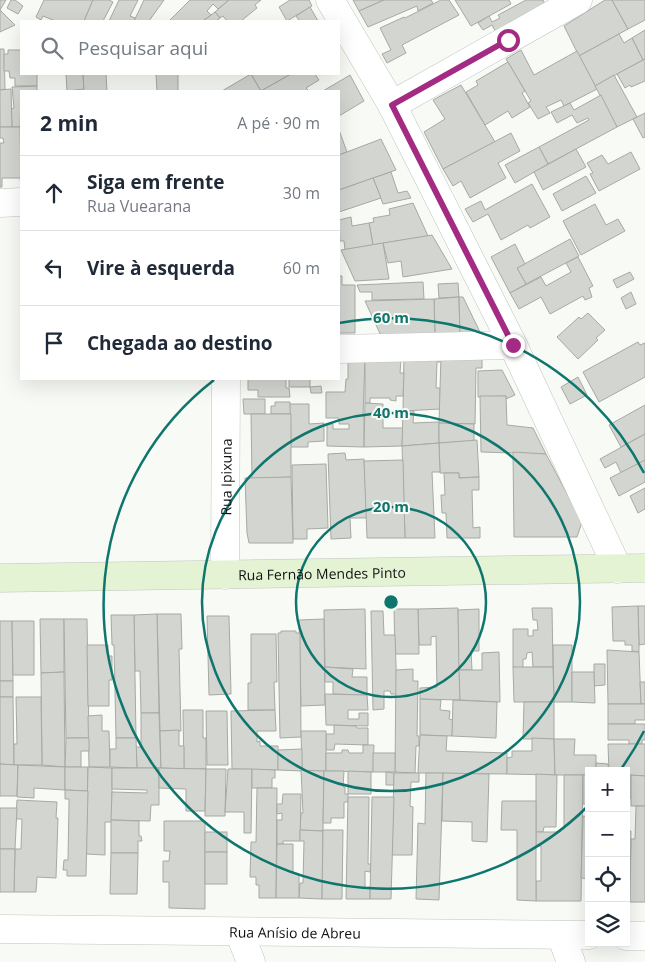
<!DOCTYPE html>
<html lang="pt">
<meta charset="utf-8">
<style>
body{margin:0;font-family:"Open Sans",sans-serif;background:#f6f6f7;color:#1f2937}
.controls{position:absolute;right:15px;bottom:15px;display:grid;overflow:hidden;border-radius:0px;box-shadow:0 5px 20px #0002}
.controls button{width:45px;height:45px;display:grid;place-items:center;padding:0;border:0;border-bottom:1px solid #e0e1e3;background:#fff;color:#1f2937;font:25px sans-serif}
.stop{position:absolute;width:15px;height:15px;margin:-11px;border:4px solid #a32b83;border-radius:50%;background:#fff}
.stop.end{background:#a32b83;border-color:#fff;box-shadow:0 1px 5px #0008}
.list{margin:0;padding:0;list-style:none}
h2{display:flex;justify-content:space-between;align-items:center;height:65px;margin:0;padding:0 20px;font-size:21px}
h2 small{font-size:16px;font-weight:400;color:#747a83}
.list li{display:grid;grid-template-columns:32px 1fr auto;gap:15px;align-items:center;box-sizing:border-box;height:75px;padding:0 20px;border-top:1px solid #e0e1e3}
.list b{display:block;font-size:19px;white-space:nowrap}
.list p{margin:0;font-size:16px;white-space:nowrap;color:#747a83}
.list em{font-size:16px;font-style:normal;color:#747a83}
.icon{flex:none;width:28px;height:28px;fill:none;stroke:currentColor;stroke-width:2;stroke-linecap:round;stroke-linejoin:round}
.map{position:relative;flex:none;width:645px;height:962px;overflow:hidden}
.search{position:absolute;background:#fff;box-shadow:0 5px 20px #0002;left:20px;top:20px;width:320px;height:55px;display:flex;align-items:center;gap:12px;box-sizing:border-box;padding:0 18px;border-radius:0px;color:#747a83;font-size:19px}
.panel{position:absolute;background:#fff;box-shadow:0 5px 20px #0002;left:20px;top:90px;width:320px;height:290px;border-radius:0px}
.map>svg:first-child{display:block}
.building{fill:#d2d5d0;stroke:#a7a9a4}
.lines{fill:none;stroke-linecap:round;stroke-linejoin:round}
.street-casing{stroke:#c2c5c0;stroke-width:29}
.secondary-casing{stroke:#c2c5c0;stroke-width:29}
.street{stroke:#fff;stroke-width:28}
.secondary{stroke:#e3f3d4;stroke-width:28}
.route{stroke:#a32b83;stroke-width:6}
.ring{fill:none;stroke:#0f766e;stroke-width:2.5}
.labels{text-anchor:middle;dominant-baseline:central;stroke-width:4;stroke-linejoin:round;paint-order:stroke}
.street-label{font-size:14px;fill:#101110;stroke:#f7faf5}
.centre{fill:#0f766e;stroke:#f7faf5;stroke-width:2.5}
.ring-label{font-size:15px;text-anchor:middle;font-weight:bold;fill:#0f766e;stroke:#f7faf5;stroke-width:4;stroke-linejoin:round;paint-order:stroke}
</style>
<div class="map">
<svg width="645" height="962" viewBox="0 0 645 962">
<rect width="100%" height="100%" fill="#f7faf5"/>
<g class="building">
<path d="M 0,0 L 6,0 L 0,10 L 15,25 L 0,32 Z"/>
<path d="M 11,0 L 15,0 L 23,6 L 18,14 L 7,8 Z"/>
<path d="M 44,0 L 93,0 L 84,21 L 55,21 L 43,16 L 41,20 L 36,17 Z"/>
<path d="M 93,0 L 109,0 L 113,2 L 103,21 L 84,21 Z"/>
<path d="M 119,0 L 138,0 L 130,16 L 135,18 L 134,21 L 109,21 Z"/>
<path d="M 144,0 L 164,0 L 149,21 L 134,21 Z"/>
<path d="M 190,0 L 229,0 L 218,9 L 213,4 L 207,11 L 211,15 L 203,21 L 169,21 Z"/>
<path d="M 229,0 L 261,0 L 255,5 L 257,8 L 241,21 L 227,21 L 223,16 L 220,18 L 215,12 Z"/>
<path d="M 290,0 L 309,0 L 312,6 L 287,21 L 279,7 Z"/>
<path d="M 353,0 L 384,0 L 359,11 Z"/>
<path d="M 384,0 L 431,0 L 433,3 L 418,11 L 417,6 L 368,27 L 359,11 Z"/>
<path d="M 441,0 L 449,0 L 459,15 L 402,45 L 406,53 L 387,63 L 382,54 L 391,50 L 380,28 L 404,17 L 405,18 Z"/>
<path d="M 455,0 L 509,0 L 511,4 L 471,26 Z"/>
<path d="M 526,0 L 543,0 L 547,8 L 500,40 L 492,25 L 483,30 L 478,23 L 489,16 L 492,22 L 500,18 L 498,15 Z"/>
<path d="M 605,0 L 612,0 L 628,29 L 579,56 L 564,26 Z"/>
<path d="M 612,0 L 645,0 L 645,20 L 628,29 Z"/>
<path d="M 310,7 L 318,21 L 296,21 L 299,20 L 296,16 Z"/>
<path d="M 215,12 L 220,18 L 216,21 L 203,21 Z"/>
<path d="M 645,30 L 645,59 L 643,60 L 632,38 Z"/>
<path d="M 619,34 L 624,43 L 632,38 L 643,60 L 595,86 L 579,56 Z"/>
<path d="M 0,49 L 4,49 L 5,89 L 0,90 Z"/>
<path d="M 8,50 L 21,50 L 21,74 L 37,74 L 37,86 L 15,86 L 15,78 L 10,78 L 9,71 L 4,71 L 4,54 L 8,54 Z"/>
<path d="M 521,50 L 534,75 L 577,51 L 597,89 L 564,106 L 561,100 L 546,107 L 550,113 L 538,119 L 528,103 L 531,101 L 506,59 Z"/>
<path d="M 645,59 L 645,81 L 631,87 L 630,85 L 625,88 L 617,74 Z"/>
<path d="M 508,62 L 525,91 L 522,93 L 530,107 L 512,118 L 508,111 L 485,125 L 466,92 L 478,85 L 476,81 Z"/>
<path d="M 66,74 L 83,74 L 84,89 L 67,91 Z"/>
<path d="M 83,74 L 106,74 L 107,91 L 84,91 Z"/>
<path d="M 156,74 L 178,74 L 178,91 L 157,91 Z"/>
<path d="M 251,74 L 261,91 L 222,91 Z"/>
<path d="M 251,74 L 291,74 L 261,91 Z"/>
<path d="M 291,74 L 315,74 L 319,80 L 306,88 L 309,91 L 261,91 Z"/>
<path d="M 350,75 L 364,101 L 339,116 L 339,91 L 323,91 Z"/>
<path d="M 614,75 L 637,117 L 617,127 L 595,86 Z"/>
<path d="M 461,85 L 495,142 L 443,169 L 424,132 L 445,119 L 433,100 Z"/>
<path d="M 37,86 L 37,91 L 21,91 L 20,132 L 20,127 L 12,127 L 11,109 L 14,108 L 12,87 Z"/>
<path d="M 11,89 L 12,127 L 0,127 L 0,90 Z"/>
<path d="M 601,95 L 617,127 L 548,164 L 539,147 L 589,120 L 588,118 L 577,123 L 572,115 L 557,123 L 551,112 L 570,103 L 574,110 Z"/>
<path d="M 645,113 L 645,137 L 643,138 L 633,119 Z"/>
<path d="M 0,127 L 20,127 L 21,186 L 20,178 L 2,178 L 2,187 L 0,187 L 0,143 L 4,143 L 3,138 L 0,138 Z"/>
<path d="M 339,130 L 347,152 L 339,155 Z"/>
<path d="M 511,133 L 520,151 L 498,163 L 506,178 L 470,198 L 461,181 L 453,186 L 443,169 Z"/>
<path d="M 381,139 L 396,170 L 339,190 L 339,155 Z"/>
<path d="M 539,147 L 548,164 L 515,183 L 505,165 Z"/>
<path d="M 576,149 L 586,167 L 543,190 L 534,172 Z"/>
<path d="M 631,152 L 640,169 L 599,191 L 590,174 L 593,173 L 587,163 L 602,155 L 608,164 Z"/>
<path d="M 391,172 L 398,193 L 407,191 L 411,198 L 383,204 L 373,178 Z"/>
<path d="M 586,176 L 596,193 L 562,211 L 553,194 Z"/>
<path d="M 373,178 L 381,198 L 339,212 L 339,190 Z"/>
<path d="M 532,184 L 550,217 L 530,228 L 528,225 L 501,240 L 488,214 L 473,222 L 465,209 L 481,201 L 485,210 Z"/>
<path d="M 413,203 L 428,236 L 373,245 L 369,223 L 374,222 L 373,218 L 390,215 L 389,209 Z"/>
<path d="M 595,204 L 606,225 L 618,219 L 625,231 L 581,255 L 563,221 Z"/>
<path d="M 351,217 L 352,226 L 369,223 L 373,245 L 345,250 L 344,241 L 340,241 L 339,220 Z"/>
<path d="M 432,235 L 452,269 L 403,277 L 401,261 L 388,263 L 383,243 Z"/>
<path d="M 570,239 L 579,256 L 526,284 L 517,268 Z"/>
<path d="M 383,243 L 389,279 L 355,281 L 341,250 Z"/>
<path d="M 515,244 L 525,264 L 517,268 L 526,284 L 510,293 L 491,257 Z"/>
<path d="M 578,257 L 593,286 L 589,288 L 592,297 L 585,300 L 583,296 L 550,314 L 541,297 L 519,309 L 510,293 L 541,277 L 546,286 L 571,272 L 566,263 Z"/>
<path d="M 630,272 L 634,279 L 617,288 L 613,280 Z"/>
<path d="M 339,276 L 342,276 L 342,285 L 355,285 L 355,333 L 339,333 Z"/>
<path d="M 423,282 L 424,299 L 372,300 L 372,292 L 360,292 L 357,285 Z"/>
<path d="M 458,283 L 459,297 L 439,298 L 438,284 Z"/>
<path d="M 631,292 L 636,304 L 626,309 L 621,298 Z"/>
<path d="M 459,297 L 460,335 L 435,335 L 434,299 Z"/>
<path d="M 459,297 L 463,297 L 481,334 L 460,335 Z"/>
<path d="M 434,299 L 435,339 L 383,340 L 365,301 Z"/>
<path d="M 588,313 L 605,330 L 596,338 L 598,340 L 578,359 L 557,337 L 579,317 L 581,319 Z"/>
<path d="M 638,342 L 640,345 L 645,343 L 645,377 L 599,402 L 583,372 Z"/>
<path d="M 441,354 L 440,362 L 437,362 L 436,388 L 440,388 L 440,409 L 403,411 L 404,355 Z"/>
<path d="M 482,355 L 482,368 L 476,368 L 475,424 L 439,423 L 441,356 Z"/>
<path d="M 348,357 L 365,359 L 363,416 L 364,417 L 364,447 L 327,446 L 327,424 L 333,424 L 333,429 L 349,429 L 349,424 L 339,424 L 339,418 L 326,418 L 326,392 L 345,392 L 346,379 L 348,379 Z"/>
<path d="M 365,359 L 401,360 L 400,373 L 404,373 L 403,396 L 396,396 L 396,401 L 390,400 L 390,398 L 370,398 L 370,403 L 365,403 Z"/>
<path d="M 502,370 L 515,395 L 506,399 L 506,396 L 478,397 L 478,371 Z"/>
<path d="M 578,377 L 587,395 L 570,404 L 561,387 Z"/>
<path d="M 248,379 L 286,379 L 286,388 L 289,388 L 290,397 L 258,397 L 258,390 L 248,390 Z"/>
<path d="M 289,379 L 314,379 L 310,379 L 310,387 L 289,387 Z"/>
<path d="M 321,386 L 322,393 L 311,393 L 310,387 Z"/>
<path d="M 480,396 L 506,396 L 507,425 L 533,428 L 546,454 L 481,452 Z"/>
<path d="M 243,399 L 265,399 L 265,414 L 244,414 Z"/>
<path d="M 275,402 L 290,402 L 291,414 L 271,414 L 271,406 L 275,406 Z"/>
<path d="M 365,403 L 383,404 L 383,428 L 403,428 L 402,446 L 364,447 Z"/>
<path d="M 290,404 L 309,404 L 309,424 L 324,423 L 324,441 L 308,442 L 308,447 L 291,447 Z"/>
<path d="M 645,405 L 645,434 L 621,447 L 609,425 Z"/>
<path d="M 403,411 L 414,411 L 413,423 L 439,422 L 439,443 L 402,446 Z"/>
<path d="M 251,414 L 291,414 L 291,477 L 252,479 Z"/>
<path d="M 439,423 L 474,424 L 474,441 L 439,443 Z"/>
<path d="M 645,434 L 645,460 L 621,473 L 616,462 L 605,468 L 600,459 Z"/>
<path d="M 477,440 L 479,477 L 459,478 L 459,473 L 440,473 L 439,443 Z"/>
<path d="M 439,443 L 440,472 L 432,472 L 435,538 L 405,538 L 402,446 Z"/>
<path d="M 513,452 L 546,454 L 582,522 L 577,537 L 514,537 Z"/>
<path d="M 345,453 L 346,460 L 364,459 L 367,518 L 350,518 L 351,538 L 331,539 L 328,454 Z"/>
<path d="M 403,460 L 405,538 L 367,538 L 364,461 Z"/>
<path d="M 645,460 L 645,482 L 619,496 L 610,478 Z"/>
<path d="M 326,464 L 328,528 L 307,529 L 307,539 L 293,539 L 292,465 Z"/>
<path d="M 444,473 L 459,473 L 459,478 L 479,477 L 479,490 L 472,490 L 473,528 L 480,527 L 480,538 L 447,538 L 446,513 L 442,513 L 441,495 L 445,495 Z"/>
<path d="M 291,477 L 293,543 L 249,543 L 247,533 L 245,478 Z"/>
<path d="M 645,488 L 645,509 L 638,513 L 630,496 Z"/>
<path d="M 638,606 L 645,606 L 645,644 L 639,645 Z"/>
<path d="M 638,606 L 639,645 L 639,652 L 632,651 L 632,645 L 625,645 L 625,641 L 613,641 L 612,607 Z"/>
<path d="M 458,608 L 460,700 L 420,699 L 420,688 L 437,687 L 436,636 L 431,637 L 431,645 L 419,645 L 418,609 Z"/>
<path d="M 532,608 L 552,608 L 553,667 L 533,667 L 532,652 L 527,653 L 526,659 L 523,659 L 523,668 L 513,667 L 513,629 L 528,629 L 528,636 L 533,636 L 533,630 L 538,630 L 537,620 L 533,620 Z"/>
<path d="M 365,609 L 366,669 L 325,667 L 324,610 Z"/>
<path d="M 394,609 L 418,609 L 419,654 L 395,654 Z"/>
<path d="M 479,609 L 479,651 L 471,651 L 472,670 L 459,670 L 458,610 Z"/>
<path d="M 371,611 L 383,611 L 384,635 L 395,635 L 397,694 L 391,694 L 390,691 L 384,691 L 384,709 L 373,710 Z"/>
<path d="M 157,614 L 181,614 L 182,649 L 179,649 L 181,731 L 160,731 Z"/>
<path d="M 157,614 L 159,713 L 141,713 L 140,671 L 135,671 L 134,615 Z"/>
<path d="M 111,615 L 134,615 L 136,738 L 116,738 L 114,645 L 112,645 Z"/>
<path d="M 207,616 L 229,616 L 231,694 L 209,695 Z"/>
<path d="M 40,619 L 64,619 L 64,672 L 41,673 Z"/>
<path d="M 64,619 L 87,619 L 89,738 L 66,738 Z"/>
<path d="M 324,619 L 325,705 L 301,706 L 299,620 Z"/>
<path d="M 0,621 L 12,621 L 13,681 L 0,681 Z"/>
<path d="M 12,621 L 34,621 L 34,675 L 13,675 Z"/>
<path d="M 281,631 L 296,631 L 296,633 L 300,633 L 301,737 L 280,738 L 278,633 L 281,633 Z"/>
<path d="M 251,634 L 276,634 L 277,682 L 274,682 L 275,710 L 248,710 L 248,683 L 251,683 Z"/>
<path d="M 87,645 L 108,645 L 108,656 L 112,656 L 112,680 L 109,680 L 109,706 L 88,706 Z"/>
<path d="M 553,645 L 572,645 L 572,702 L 554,702 Z"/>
<path d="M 607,650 L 639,652 L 641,704 L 608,704 Z"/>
<path d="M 499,652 L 500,702 L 460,700 L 459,670 L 482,670 L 482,653 Z"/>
<path d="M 594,664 L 605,664 L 605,685 L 594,686 Z"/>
<path d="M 325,667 L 353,669 L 352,677 L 367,677 L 367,695 L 333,694 L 333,682 L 325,682 Z"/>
<path d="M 513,667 L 553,667 L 554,702 L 514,702 Z"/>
<path d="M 413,669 L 413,681 L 418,681 L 417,736 L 419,736 L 419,746 L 416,746 L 415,773 L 395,772 L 396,670 Z"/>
<path d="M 64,672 L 65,767 L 42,765 L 41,673 Z"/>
<path d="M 572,672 L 594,672 L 595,703 L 572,702 Z"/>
<rect x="0" y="681" width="13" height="16"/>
<path d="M 640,682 L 645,682 L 645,704 L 641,704 Z"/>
<path d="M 325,694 L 367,695 L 368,710 L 348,710 L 348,719 L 359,719 L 359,713 L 368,713 L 368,726 L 326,725 Z"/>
<path d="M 0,697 L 13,697 L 14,765 L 0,764 Z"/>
<path d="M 16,697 L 41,697 L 42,765 L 14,765 L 14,744 L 17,744 Z"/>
<path d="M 420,699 L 441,700 L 440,710 L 450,711 L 449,719 L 453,720 L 452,736 L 420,735 Z"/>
<path d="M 453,700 L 497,702 L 496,738 L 452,736 Z"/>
<path d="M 524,702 L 554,702 L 554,739 L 523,739 Z"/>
<path d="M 608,704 L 645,704 L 645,720 L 635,720 L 635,724 L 608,724 Z"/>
<path d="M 183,710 L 203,710 L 203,738 L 206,738 L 206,769 L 184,769 Z"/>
<path d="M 275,710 L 276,731 L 257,731 L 257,742 L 260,741 L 260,746 L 278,746 L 278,770 L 232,769 L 231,711 Z"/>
<path d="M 206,711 L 227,711 L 228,765 L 207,765 Z"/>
<path d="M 141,713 L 159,713 L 161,768 L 137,768 L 136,747 L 141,747 Z"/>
<path d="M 102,715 L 102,731 L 109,731 L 110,767 L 89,767 L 88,716 Z"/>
<path d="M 608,724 L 645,724 L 645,740 L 642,740 L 642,744 L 629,744 L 629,740 L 608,740 Z"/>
<path d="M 334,725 L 356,726 L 357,728 L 368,728 L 368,745 L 335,744 L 334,750 L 326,750 L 326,734 L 334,734 Z"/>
<path d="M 179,730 L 179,746 L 184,746 L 184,769 L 161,768 L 160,731 Z"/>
<path d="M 301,731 L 326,731 L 326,771 L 302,771 Z"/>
<path d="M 420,735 L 447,736 L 446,751 L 507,753 L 507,774 L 418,773 Z"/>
<path d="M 66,738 L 89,738 L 89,751 L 81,751 L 81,767 L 65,767 Z"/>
<path d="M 116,738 L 136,738 L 137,768 L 110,767 L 110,749 L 116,749 Z"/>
<path d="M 532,738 L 554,739 L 555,775 L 507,774 L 507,758 L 512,757 L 512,751 L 532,751 Z"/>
<path d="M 554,739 L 575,739 L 574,755 L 596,755 L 596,771 L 589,771 L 589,775 L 555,775 Z"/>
<path d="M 608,744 L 645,744 L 645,776 L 626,775 L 626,771 L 609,771 Z"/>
<path d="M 363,745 L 374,745 L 373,772 L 326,771 L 326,753 L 342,753 L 342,750 L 348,750 L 349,753 L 363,753 Z"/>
<path d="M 302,749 L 302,771 L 278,770 L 278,750 Z"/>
<rect x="373" y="753" width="22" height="19"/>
<path d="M 596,763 L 608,764 L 609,771 L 596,771 Z"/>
<path d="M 0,764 L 18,765 L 17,796 L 0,796 Z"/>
<path d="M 18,765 L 65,767 L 65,790 L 34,788 L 34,798 L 17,797 Z"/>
<path d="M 65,767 L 88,767 L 88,791 L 65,790 Z"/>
<path d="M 88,767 L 112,768 L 112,822 L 105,822 L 105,855 L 86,854 Z"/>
<path d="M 112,768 L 159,768 L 159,805 L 151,805 L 150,821 L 111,820 L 112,792 L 147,793 L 147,790 L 112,789 Z"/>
<path d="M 159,768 L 206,769 L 205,811 L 186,811 L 186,789 L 159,788 Z"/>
<path d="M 206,769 L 226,769 L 225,816 L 205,816 Z"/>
<path d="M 228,769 L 252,769 L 251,833 L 244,833 L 244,812 L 225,812 Z"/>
<path d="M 252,769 L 275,770 L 275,778 L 272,778 L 272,788 L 252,788 Z"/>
<path d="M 301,770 L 324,771 L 323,831 L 300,830 L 301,813 L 303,813 Z"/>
<path d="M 324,771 L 344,771 L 343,787 L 345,787 L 345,794 L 348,794 L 348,802 L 344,802 L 344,818 L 331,818 L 331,823 L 323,823 Z"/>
<path d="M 348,771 L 371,772 L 371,794 L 348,794 Z"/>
<path d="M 386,772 L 394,773 L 394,785 L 386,785 Z"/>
<path d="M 394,773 L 419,773 L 419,782 L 411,782 L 410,806 L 413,807 L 412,855 L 392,855 Z"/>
<path d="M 426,773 L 443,773 L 439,900 L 416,899 L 418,823 L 425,824 Z"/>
<path d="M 443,773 L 489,774 L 487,842 L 472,841 L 472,822 L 442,821 Z"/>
<path d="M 536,774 L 557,775 L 556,827 L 544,827 L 543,832 L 536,832 Z"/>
<path d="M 564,775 L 583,775 L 581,901 L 536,901 L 536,881 L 541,881 L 541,846 L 536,846 L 536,832 L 560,832 L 560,829 L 564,829 Z"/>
<rect x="583" y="775" width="6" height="29"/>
<rect x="626" y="775" width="5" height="23"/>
<path d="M 631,775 L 645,776 L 645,806 L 631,806 Z"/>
<path d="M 257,788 L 277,788 L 276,898 L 259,898 L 259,885 L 256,885 L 256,877 L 250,877 L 251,842 L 256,842 Z"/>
<path d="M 65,790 L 88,791 L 86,876 L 67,876 L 67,870 L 63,870 L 64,860 L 68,860 L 69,803 L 69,799 L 65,799 Z"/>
<path d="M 283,794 L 301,794 L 300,841 L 283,841 L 283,844 L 277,844 L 277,820 L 282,820 L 282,813 L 277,814 L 277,804 L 282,804 Z"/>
<path d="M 348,797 L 369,797 L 368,864 L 371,864 L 370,872 L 365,871 L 365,888 L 370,887 L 370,899 L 346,899 Z"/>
<path d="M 372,797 L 394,797 L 391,899 L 370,899 Z"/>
<path d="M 17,800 L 57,802 L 56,818 L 58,818 L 56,878 L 37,877 L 36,892 L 14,892 L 15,849 L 21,849 L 22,819 L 16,819 Z"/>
<path d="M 502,801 L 536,801 L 536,901 L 517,900 L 517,830 L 501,830 Z"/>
<path d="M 636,806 L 645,806 L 645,902 L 630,902 L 631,839 L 635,839 Z"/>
<path d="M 0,808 L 17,808 L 15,849 L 0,849 Z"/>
<path d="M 583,816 L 589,817 L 589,879 L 581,878 Z"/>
<path d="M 111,820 L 139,821 L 139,836 L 141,836 L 142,841 L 138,841 L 138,853 L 111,853 Z"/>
<path d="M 164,821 L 205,821 L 205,909 L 169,908 L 169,882 L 163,882 L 163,861 L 169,861 L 170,851 L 164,851 Z"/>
<path d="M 300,830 L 323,831 L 322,899 L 299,898 L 300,883 L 303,883 L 304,841 L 300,841 Z"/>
<path d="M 323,830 L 343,830 L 342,899 L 322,899 Z"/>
<path d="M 626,831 L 631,831 L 630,879 L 626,879 Z"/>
<rect x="205" y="832" width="22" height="20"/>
<path d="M 277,844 L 293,844 L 293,873 L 299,874 L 299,898 L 276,898 Z"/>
<path d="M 0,849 L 15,849 L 14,892 L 0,892 Z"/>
<rect x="205" y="852" width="22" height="32"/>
<path d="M 111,853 L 138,853 L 137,894 L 110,894 Z"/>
</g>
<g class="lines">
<g class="street-casing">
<g id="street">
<path d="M 330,0 L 392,105 L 513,345 L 618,569"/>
<path d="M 392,105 L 578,0"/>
<path d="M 0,203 L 21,202"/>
<path d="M 339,349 L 513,345"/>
<path id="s1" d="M 225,575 L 226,379"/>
<path id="s2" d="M 0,929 L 589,935"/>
<path d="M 239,932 L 251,962"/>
<path d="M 561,935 L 571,962"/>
<path d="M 626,936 L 645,936"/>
</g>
</g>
<g class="secondary-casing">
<g id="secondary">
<path id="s3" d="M 0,578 L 645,568"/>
</g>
</g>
<use href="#street" class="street"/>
<use href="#secondary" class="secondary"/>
</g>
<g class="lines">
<path class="route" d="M 508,40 L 392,105 L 513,345"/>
</g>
<g class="ring">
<circle cx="391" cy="602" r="95"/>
<circle cx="391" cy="602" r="189"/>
<path d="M644 731A284 284 0 0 1 621 769M588 806A284 284 0 1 1 214 380M339 323A284 284 0 0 1 644 473"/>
</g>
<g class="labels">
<g class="street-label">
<text stroke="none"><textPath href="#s1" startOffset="98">Rua Ipixuna</textPath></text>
<text stroke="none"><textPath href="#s3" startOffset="322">Rua Fernão Mendes Pinto</textPath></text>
<text stroke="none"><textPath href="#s2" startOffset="295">Rua Anísio de Abreu</textPath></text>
</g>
</g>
<circle cx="391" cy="602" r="8" class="centre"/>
<g class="ring-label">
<text x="391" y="323">60 m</text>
<text x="391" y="418">40 m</text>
<text x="391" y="512">20 m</text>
</g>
</svg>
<div class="controls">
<button>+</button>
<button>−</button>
<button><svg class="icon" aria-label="locate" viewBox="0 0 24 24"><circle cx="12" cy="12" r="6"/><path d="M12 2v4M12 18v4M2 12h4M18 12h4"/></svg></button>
<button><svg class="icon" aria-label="layers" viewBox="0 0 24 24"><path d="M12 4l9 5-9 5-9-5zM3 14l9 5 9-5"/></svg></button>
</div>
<div class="stop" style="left:508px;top:40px"></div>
<div class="stop end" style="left:513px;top:345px"></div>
<div class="search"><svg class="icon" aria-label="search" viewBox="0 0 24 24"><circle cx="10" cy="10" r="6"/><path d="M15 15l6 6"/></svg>Pesquisar aqui</div>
<section class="panel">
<h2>2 min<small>A pé · 90 m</small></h2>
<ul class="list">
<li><svg class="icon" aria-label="ahead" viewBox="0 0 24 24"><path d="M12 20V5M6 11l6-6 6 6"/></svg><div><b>Siga em frente</b><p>Rua Vuearana</p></div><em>30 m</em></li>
<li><svg class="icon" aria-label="left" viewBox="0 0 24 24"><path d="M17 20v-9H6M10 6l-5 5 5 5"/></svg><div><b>Vire à esquerda</b></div><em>60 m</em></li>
<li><svg class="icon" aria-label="arrive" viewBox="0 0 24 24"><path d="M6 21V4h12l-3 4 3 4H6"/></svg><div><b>Chegada ao destino</b></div></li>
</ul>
</section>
</div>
